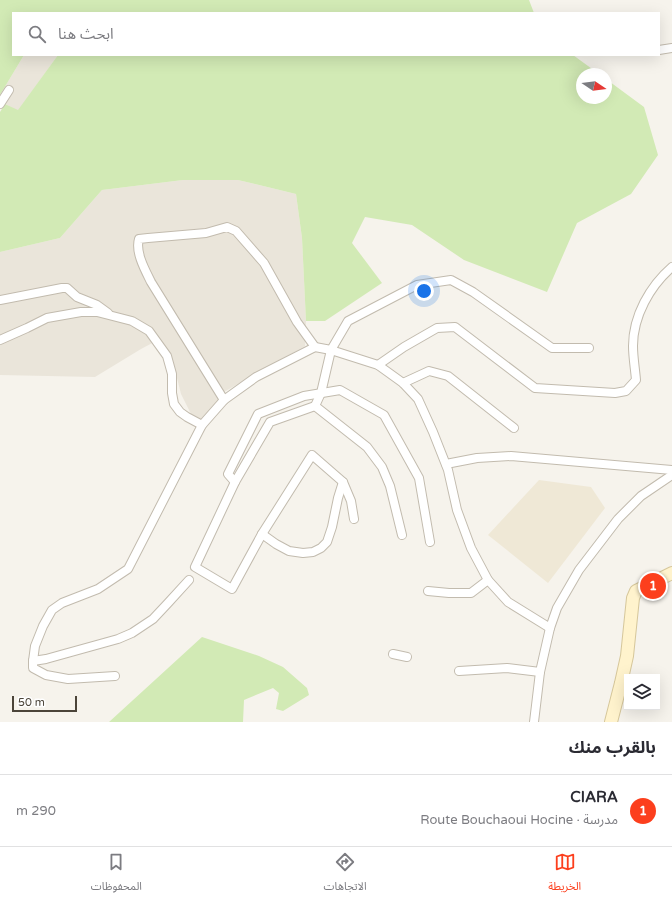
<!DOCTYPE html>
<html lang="ar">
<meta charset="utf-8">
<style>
body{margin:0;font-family:"Varela Round","Noto Sans Arabic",sans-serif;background:#f2f2f3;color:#2b2b33;direction:rtl}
.controls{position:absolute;right:12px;bottom:12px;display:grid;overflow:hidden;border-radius:0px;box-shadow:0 4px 16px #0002}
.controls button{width:36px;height:36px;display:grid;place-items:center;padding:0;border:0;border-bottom:1px solid #e1e1e2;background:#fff;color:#2b2b33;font:20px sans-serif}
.compass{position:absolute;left:576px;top:68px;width:36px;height:36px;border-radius:50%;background:#fff;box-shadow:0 4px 16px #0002;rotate:103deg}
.scale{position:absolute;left:12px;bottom:10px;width:65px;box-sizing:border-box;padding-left:4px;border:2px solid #4b4439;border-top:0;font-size:11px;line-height:14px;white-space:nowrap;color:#4b4439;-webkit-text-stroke:3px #fff;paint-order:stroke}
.you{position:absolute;left:424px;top:291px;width:14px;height:14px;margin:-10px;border:3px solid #fff;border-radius:50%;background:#1a73e8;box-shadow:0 0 0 6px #1a73e833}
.badge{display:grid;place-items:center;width:26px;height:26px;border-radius:50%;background:#fc3f1d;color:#fff;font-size:13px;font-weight:700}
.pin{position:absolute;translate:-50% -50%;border:2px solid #fff;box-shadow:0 1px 4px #0006}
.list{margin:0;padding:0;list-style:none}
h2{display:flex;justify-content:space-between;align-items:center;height:52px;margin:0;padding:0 16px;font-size:17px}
h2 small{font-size:13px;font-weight:400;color:#7c7c81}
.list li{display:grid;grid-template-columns:26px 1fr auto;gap:12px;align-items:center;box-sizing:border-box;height:72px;padding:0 16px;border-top:1px solid #e1e1e2}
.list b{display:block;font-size:15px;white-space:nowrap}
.list p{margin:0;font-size:13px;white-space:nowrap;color:#7c7c81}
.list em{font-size:13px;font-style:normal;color:#7c7c81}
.icon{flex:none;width:22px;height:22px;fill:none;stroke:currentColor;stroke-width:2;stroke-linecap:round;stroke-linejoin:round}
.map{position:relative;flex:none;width:672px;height:722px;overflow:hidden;direction:ltr}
.search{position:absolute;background:#fff;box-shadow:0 4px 16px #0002;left:12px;right:12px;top:12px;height:44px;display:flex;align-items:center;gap:10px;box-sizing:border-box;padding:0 14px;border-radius:0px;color:#7c7c81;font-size:15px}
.sheet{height:124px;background:#fff}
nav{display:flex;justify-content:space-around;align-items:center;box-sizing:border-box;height:56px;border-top:1px solid #e1e1e2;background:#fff;font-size:11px;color:#7c7c81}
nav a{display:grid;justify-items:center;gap:2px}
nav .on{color:#fc3f1d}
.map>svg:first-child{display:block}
.residential{fill:#eae5da}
.education{fill:#efe8d6}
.green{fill:#d2eab5}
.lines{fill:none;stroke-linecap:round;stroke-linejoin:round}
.street-casing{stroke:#c2bbae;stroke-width:10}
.secondary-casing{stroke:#d6c79b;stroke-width:14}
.street{stroke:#fff;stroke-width:8}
.secondary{stroke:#fff3cd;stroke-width:12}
</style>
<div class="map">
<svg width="672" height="722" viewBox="0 0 672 722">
<rect width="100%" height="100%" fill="#f6f3ec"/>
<g class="residential">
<path d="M 24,55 L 58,55 L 18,111 L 0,101 L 0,95 Z"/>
<path d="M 183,180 L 238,180 L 296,194 L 302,238 L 306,321 L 305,346 L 222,393 L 219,403 L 201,419 L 193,418 L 181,394 L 172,358 L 158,340 L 141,349 L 95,377 L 0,375 L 0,252 L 60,238 L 102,190 Z"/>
</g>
<path class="education" d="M 539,480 L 591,487 L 605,508 L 548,583 L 488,535 Z"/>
<g class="green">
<path d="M 0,0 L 529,0 L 534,13 L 13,13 L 13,55 L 24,55 L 0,95 Z"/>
<path d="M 58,55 L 573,55 L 599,74 L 582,74 L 582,98 L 606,98 L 606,79 L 644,107 L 658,155 L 631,194 L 577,223 L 547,292 L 464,260 L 412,225 L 365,217 L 352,243 L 382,283 L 325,321 L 306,321 L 302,238 L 296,194 L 238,180 L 183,180 L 102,190 L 60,238 L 0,252 L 0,112 L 5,104 L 18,110 Z"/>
<path d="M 202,637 L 259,656 L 283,667 L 307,688 L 309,695 L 283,711 L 276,709 L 279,693 L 273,688 L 244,700 L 243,722 L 109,722 Z"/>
</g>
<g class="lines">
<g class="street-casing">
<g id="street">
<path d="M 659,50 L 672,48"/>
<path d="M 0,104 L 9,90"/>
<path d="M 0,300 L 62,288 L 67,288 L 77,297 L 97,305 L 108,313"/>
<path d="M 0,340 L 27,328 L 47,318 L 81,312 L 97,312 L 132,321 L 149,331 L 167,356 L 172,374 L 172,393 L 174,404 L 180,412 L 187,417 L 202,425"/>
<path d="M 378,365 L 404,347 L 437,328 L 455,327 L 535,388 L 615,393 L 626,391 L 636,380 C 635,368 633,357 633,346 C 633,316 650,286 672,267"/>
<path d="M 403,383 L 429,371 L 448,376 L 514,428"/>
<path d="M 224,400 L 151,282 C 145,270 135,252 139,239 L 148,238 L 206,233 L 227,227 L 236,231 L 264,263 L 297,322 L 315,347"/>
<path d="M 315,406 L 270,422 L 235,482 L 195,567 L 232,589 L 262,534 L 312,455 L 343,482 L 351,501 L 354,519"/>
<path d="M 446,464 L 477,458 L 511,456 L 672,470"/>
<path d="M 235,482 L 228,474 L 258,414 L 304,396 L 340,390 L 384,415 L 419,478 L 430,542"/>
<path d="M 262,534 L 276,544 L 289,551 L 303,553 L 313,552 L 321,548 L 327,542 L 332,527 L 338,498 L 343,482"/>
<path d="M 402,535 L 390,486 L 382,467 L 367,447 L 315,406 L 321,393 L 331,350 L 378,365 L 403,383 L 418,399 L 433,432 L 448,470 L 457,510 L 471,548 L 488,580 L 508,602 L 550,628"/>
<path d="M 428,591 L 449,593 L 471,593 L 488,580"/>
<path d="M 393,654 L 407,657"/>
<path d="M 33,661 L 35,646 L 43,626 L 52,610 L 62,603 L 98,589 L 128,569 L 202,425 L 224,400 L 256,377 L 315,347 L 331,350 L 348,321 L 417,285 L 451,280 L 473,292 L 552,348 L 589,348"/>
<path d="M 459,671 L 507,668 L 540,672"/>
<path d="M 115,676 L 68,679 L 46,675 L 33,668 L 33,661 L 46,659 L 118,639 L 132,633 L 153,619 L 168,603 L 189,580"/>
<path d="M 534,722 L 540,672 L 550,628 L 557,608 L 579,570 L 618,519 L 641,496 L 672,475"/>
</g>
</g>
<g class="secondary-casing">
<path id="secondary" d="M 611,722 L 621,683 L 627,656 L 633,598 L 636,591 L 672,573"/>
</g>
<use href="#street" class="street"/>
<use href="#secondary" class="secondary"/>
</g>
</svg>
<div class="controls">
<button><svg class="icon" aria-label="layers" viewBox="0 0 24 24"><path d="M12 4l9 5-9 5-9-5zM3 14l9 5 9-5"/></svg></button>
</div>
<svg class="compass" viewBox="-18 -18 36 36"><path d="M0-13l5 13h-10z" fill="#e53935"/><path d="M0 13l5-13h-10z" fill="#7c7c81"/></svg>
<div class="scale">50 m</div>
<div class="you"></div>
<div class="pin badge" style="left:653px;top:586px">1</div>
<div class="search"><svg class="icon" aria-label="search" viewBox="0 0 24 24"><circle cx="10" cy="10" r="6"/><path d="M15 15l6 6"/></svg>ابحث هنا</div>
</div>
<section class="sheet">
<h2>بالقرب منك<small></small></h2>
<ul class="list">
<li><span class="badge">1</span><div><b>CIARA</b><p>مدرسة · Route Bouchaoui Hocine</p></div><em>290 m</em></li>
</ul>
</section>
<nav>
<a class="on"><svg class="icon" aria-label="map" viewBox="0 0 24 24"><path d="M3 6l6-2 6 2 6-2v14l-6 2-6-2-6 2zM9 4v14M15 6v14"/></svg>الخريطة</a>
<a><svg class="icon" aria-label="directions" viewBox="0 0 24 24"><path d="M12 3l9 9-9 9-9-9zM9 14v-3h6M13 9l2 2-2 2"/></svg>الاتجاهات</a>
<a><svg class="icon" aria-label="saved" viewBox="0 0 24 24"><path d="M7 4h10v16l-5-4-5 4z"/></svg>المحفوظات</a>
</nav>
